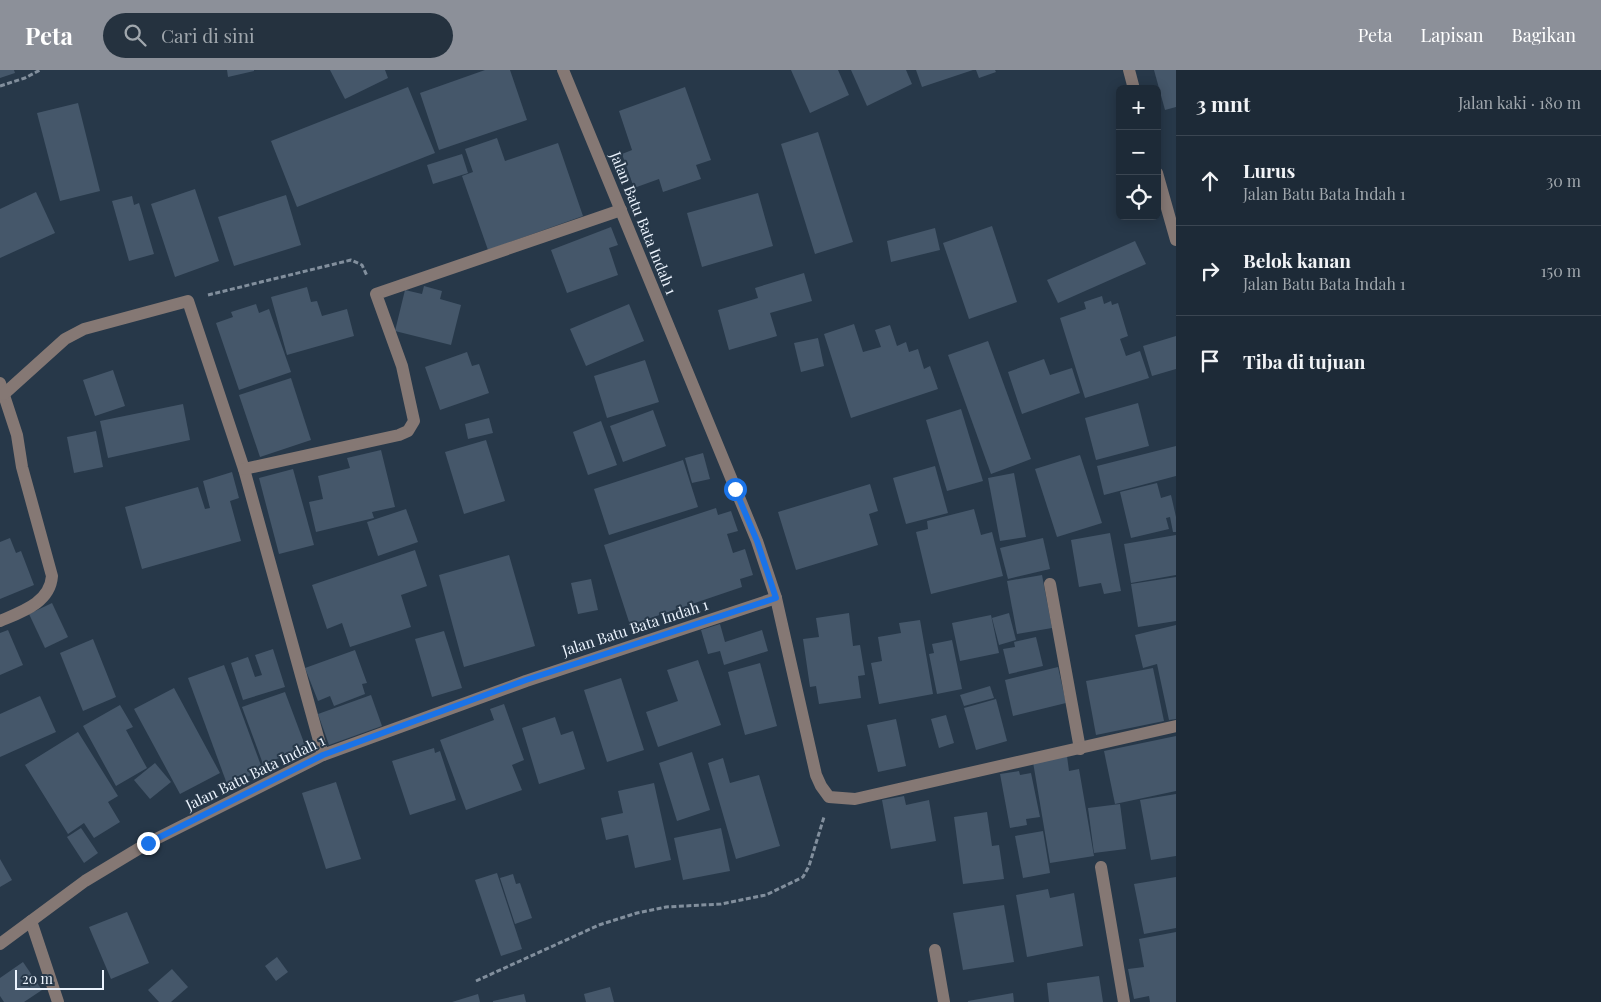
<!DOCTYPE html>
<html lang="id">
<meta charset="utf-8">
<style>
body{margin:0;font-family:"Playfair Display",serif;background:#25323f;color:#f1f3f6}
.controls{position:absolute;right:15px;top:15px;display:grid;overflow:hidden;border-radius:8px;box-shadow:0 2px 12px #0003}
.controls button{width:45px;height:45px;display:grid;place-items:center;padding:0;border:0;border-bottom:1px solid #3b4652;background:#1d2a37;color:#f1f3f6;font:25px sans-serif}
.scale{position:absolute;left:15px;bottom:12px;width:89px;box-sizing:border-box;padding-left:5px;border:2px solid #ebf3fd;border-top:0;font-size:14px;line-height:18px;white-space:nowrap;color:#ebf3fd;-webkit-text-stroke:4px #273849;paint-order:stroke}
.stop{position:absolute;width:15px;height:15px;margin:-11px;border:4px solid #1a73e8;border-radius:50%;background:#fff}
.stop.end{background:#1a73e8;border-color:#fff;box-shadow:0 1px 5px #0008}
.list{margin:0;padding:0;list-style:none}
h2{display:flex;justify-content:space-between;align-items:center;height:65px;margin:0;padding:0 20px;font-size:21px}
h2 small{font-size:16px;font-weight:400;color:#a0a7ad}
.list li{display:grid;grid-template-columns:32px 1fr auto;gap:15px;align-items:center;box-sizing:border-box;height:90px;padding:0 20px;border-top:1px solid #3b4652}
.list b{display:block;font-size:19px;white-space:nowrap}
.list p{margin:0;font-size:16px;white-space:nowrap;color:#a0a7ad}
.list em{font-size:16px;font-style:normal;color:#a0a7ad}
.icon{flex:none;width:28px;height:28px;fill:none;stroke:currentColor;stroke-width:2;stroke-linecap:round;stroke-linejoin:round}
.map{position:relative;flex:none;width:1176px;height:932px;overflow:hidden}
header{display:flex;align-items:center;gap:30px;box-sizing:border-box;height:70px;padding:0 25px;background:#8c9099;color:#fff}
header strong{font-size:24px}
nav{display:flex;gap:28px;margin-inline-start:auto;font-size:18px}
.search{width:350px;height:45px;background:#25323f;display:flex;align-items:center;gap:12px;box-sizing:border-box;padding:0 18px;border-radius:28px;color:#a0a7ad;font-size:19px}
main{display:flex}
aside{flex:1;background:#1d2a37}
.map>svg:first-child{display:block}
.building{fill:#45576a}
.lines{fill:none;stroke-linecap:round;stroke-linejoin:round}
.path{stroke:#828f9d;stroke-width:3;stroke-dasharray:5 2.5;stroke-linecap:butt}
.minor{stroke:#857874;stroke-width:12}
.route{stroke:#1a73e8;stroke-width:6}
.labels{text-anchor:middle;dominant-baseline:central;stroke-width:4;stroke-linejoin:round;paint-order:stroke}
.street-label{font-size:15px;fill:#ebf3fd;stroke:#273849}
</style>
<header>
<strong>Peta</strong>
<div class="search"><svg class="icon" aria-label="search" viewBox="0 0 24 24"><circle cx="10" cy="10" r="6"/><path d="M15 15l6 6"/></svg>Cari di sini</div>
<nav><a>Peta</a><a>Lapisan</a><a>Bagikan</a></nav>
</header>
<main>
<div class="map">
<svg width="1176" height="932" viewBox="0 0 1176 932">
<rect width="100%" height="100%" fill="#273849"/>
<g class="building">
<path d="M 0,0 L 14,0 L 15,3 L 0,8 Z"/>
<path d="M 227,0 L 254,0 L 254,1 L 228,7 Z"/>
<path d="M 330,0 L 385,0 L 388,8 L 345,29 Z"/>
<path d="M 485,0 L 510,0 L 527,50 L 439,80 L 420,23 Z"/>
<path d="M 791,0 L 838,0 L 849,25 L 810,43 Z"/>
<path d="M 851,0 L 906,0 L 912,14 L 867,36 Z"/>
<path d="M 916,0 L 973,0 L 922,17 Z"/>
<path d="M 976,0 L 995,0 L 996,2 L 979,8 Z"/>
<path d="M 1154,0 L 1176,0 L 1176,37 L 1165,40 Z"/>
<path d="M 408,17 L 435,83 L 297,137 L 271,71 Z"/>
<path d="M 685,17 L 711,90 L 696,95 L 701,109 L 663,122 L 659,109 L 634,118 L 622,84 L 632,80 L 619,41 Z"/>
<path d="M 78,33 L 100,121 L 60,131 L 37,43 Z"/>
<path d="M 818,62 L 853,172 L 815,184 L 781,74 Z"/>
<path d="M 497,68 L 505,91 L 558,73 L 583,146 L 488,180 L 462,106 L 473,102 L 465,79 Z"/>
<path d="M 462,84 L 468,103 L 433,114 L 427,95 Z"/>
<path d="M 195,119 L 219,191 L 175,207 L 151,134 Z"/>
<path d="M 36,122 L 55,163 L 0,188 L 0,139 Z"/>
<path d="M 758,123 L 773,176 L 702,197 L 687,143 Z"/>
<path d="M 286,125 L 301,175 L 234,196 L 218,147 Z"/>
<path d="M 132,126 L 134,135 L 139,133 L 154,184 L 129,191 L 112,131 Z"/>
<path d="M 992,156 L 1017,232 L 969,249 L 943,173 Z"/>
<path d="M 611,157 L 618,175 L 609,178 L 618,205 L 567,223 L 551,180 Z"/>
<path d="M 935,158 L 940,180 L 891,192 L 887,171 Z"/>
<path d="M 1135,171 L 1146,194 L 1058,233 L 1047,210 Z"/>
<path d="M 804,203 L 812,231 L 770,243 L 777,266 L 729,280 L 718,240 L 758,228 L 755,218 Z"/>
<path d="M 424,216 L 442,221 L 440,229 L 461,235 L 451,275 L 395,261 L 405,220 L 422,224 Z"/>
<path d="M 307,217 L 311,232 L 317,231 L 322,246 L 347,239 L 354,266 L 287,285 L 271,227 Z"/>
<path d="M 1102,226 L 1104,234 L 1111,231 L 1112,235 L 1118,233 L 1128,266 L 1120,269 L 1126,286 L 1140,281 L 1149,308 L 1085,328 L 1060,248 L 1086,239 L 1084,232 Z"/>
<path d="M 256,234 L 259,243 L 269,239 L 291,302 L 239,320 L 216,253 L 233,247 L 231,242 Z"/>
<path d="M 629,234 L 644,271 L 586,296 L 570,259 Z"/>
<path d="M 854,254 L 863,282 L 881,277 L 875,260 L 890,255 L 897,276 L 906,272 L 909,282 L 918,279 L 924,299 L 930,296 L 938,319 L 851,348 L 824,264 Z"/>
<path d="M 1176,266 L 1176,299 L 1152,306 L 1143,276 Z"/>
<path d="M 818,268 L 824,296 L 801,302 L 794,273 Z"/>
<path d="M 988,271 L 1031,389 L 991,404 L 948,285 Z"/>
<path d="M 467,282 L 472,296 L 479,294 L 489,323 L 440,340 L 425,297 Z"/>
<path d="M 1044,289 L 1050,305 L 1072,298 L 1080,323 L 1022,344 L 1008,302 Z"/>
<path d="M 645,290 L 659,332 L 607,348 L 594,306 Z"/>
<path d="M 113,300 L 125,336 L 95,346 L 83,310 Z"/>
<path d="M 291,308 L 311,370 L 260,387 L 239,325 Z"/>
<path d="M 1138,333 L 1149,376 L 1096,390 L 1085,348 Z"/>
<path d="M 183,334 L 190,370 L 108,388 L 100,351 Z"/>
<path d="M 961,339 L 983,411 L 947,421 L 926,350 Z"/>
<path d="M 653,340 L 666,376 L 623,392 L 610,356 Z"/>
<path d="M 489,348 L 493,363 L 468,369 L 465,354 Z"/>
<path d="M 601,351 L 617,395 L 588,405 L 573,362 Z"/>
<path d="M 96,361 L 103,397 L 74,403 L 67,367 Z"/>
<path d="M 486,370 L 505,431 L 464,444 L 445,382 Z"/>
<path d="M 1176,376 L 1176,406 L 1104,425 L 1097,396 Z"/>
<path d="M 381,380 L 395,437 L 372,442 L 374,448 L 316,462 L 309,432 L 323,429 L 318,406 L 350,398 L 347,388 Z"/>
<path d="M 703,383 L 710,409 L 692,413 L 685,388 Z"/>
<path d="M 1080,385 L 1102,453 L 1057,467 L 1035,399 Z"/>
<path d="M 683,390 L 698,437 L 609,465 L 594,419 Z"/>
<path d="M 935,396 L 948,443 L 906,454 L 893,408 Z"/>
<path d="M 293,399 L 314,475 L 279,484 L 259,408 Z"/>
<path d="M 232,402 L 239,428 L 230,431 L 241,471 L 142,499 L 125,437 L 198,417 L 205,439 L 210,438 L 203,411 Z"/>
<path d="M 1014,403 L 1026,467 L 1000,471 L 988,408 Z"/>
<path d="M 1157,413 L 1161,428 L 1171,425 L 1176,447 L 1176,462 L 1173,462 L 1170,447 L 1166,448 L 1169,459 L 1131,468 L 1120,422 Z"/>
<path d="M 870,414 L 878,441 L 869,444 L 878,475 L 796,500 L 778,442 Z"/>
<path d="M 716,438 L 718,445 L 731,441 L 738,461 L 727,464 L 733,483 L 745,479 L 753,505 L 740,509 L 742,517 L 630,555 L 604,475 Z"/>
<path d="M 406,439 L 418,472 L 378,486 L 367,452 Z"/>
<path d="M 974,439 L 981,465 L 992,462 L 1003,506 L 931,524 L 916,462 L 928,459 L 927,451 Z"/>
<path d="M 1110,463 L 1121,521 L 1104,524 L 1101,513 L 1079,517 L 1071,470 Z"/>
<path d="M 1176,465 L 1176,505 L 1131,513 L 1124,474 Z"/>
<path d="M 10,468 L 16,483 L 21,481 L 34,515 L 0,529 L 0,472 Z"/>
<path d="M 1043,468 L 1050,499 L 1008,509 L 1000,478 Z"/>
<path d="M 415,480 L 427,516 L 401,525 L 411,557 L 350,577 L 342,553 L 327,559 L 312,515 Z"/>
<path d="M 509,485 L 535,576 L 464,597 L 439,505 Z"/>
<path d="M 1042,505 L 1052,558 L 1017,564 L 1007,511 Z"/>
<path d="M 1176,507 L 1176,551 L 1138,557 L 1131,514 Z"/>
<path d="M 591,509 L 598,540 L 578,544 L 571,513 Z"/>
<path d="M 52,533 L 68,567 L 45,578 L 29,544 Z"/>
<path d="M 849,543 L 853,576 L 860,575 L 865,605 L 858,606 L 861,628 L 819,634 L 816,616 L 810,617 L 803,569 L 819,567 L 816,548 Z"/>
<path d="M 1009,543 L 1016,570 L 999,575 L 992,548 Z"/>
<path d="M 991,545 L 999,583 L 960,591 L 952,553 Z"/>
<path d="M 920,550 L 933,624 L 879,634 L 871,593 L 882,591 L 878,567 L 901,563 L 899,553 Z"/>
<path d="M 720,554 L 725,572 L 762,560 L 768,581 L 724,595 L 720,581 L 708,584 L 701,560 Z"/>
<path d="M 1176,555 L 1176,649 L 1169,650 L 1157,594 L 1143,598 L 1135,565 Z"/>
<path d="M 8,560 L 23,595 L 0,605 L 0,563 Z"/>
<path d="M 444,561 L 462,618 L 432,627 L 415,569 Z"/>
<path d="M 1036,567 L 1043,596 L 1009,604 L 1003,579 L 1015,577 L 1014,572 Z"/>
<path d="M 93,569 L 116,627 L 83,641 L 60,583 Z"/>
<path d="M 952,570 L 962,619 L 937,624 L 929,584 L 934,583 L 932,574 Z"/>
<path d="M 273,579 L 285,617 L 243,630 L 231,593 L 248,587 L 255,607 L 262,605 L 255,585 Z"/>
<path d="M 355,580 L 367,613 L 362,614 L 365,624 L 334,636 L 330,626 L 318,631 L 305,598 Z"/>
<path d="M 698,590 L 721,655 L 658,677 L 646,642 L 678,631 L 667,600 Z"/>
<path d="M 760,593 L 777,656 L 745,665 L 728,602 Z"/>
<path d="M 224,595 L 263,701 L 227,714 L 188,608 Z"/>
<path d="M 1058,597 L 1066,633 L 1013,646 L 1005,610 Z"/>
<path d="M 1153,598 L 1164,651 L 1096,665 L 1086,611 Z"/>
<path d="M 621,608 L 644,680 L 607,692 L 584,620 Z"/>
<path d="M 990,616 L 994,628 L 964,636 L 960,625 Z"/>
<path d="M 174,618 L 220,703 L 180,724 L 134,639 Z"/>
<path d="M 285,622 L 306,678 L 263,694 L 242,637 Z"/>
<path d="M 371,625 L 382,656 L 329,675 L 318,644 Z"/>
<path d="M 40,626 L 56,662 L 0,687 L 0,644 Z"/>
<path d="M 996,629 L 1007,671 L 976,680 L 964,638 Z"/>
<path d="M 504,634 L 524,690 L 512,695 L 522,720 L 466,740 L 440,670 L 494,650 L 490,639 Z"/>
<path d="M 120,635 L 133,657 L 126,660 L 147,698 L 116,716 L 83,656 Z"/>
<path d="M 946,645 L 954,673 L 939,678 L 931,649 Z"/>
<path d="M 555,647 L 561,665 L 573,661 L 585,699 L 539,714 L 522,658 Z"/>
<path d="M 896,649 L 906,696 L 878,702 L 867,655 Z"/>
<path d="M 78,662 L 118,726 L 108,732 L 120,752 L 94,768 L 84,753 L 68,764 L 25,695 Z"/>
<path d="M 1176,666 L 1176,721 L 1115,734 L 1104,681 Z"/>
<path d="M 434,678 L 435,683 L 440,681 L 456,730 L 410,745 L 392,691 Z"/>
<path d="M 692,682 L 710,740 L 677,751 L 659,693 Z"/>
<path d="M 1067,686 L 1069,701 L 1079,699 L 1094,786 L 1050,793 L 1033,692 Z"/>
<path d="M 723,688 L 730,713 L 759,705 L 780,776 L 736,789 L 708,693 Z"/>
<path d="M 155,693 L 171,712 L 150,729 L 134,710 Z"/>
<path d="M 1019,701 L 1020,705 L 1031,703 L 1040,747 L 1026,749 L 1027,755 L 1010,758 L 1000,704 Z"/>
<path d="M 336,712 L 361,789 L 326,799 L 302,723 Z"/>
<path d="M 654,713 L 671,790 L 635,798 L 628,765 L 606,770 L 601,748 L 623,743 L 618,721 Z"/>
<path d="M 1176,724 L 1176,786 L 1151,790 L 1140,730 Z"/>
<path d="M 904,726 L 906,735 L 929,730 L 936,771 L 891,779 L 882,730 Z"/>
<path d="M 1120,734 L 1126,779 L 1094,783 L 1088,738 Z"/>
<path d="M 987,742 L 992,776 L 999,775 L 1004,809 L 963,814 L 954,747 Z"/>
<path d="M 81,758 L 98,783 L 84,793 L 67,767 Z"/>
<path d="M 721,758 L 730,801 L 683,810 L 674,768 Z"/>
<path d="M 1043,761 L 1050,803 L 1023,808 L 1015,766 Z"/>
<path d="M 0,789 L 12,810 L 0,817 Z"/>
<path d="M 497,803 L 522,879 L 501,886 L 475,810 Z"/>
<path d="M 513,804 L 516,814 L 520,813 L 532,848 L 515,854 L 500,808 Z"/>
<path d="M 1176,807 L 1176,858 L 1144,864 L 1134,814 Z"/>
<path d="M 1048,819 L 1050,828 L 1074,823 L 1083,876 L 1027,887 L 1016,825 Z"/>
<path d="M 1004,835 L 1014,892 L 963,900 L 953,843 Z"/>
<path d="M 127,842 L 149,893 L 111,909 L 89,857 Z"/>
<path d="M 1176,862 L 1176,932 L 1150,932 L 1149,926 L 1134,929 L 1128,899 L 1144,897 L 1139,869 Z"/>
<path d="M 277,887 L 288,902 L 276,911 L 265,896 Z"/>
<path d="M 23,892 L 42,920 L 24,932 L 4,932 L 0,926 L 0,908 Z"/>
<path d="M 172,899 L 188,917 L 171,932 L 159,932 L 148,920 Z"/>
<path d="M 1099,906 L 1103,932 L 1049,932 L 1047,913 Z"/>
<path d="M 610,917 L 614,932 L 586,932 L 584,924 Z"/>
<path d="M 1013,923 L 1014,932 L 968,932 L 968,931 Z"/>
<path d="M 478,924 L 480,932 L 452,932 Z"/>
<path d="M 524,924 L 526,932 L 493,932 L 493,931 Z"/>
</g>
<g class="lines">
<g class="path">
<path d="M 0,16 L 25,8 L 40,0"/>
<path d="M 208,225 L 351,190 L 362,195 L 367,206"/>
<path d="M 476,911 L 599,855 L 637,843 L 666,837 L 721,834 L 766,825 L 803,807 L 809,796 L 824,747"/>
</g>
<g class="minor">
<path d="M 1129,0 L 1134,19"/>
<path d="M 1157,103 L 1176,170"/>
<path d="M 0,313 L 17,365 L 22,397 L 52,506 C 50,533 21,542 0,551"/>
<path d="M 4,324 L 65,269 L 84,259 L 188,231 L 244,399 L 323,685"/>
<path d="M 244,399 L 399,365 L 408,361 L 414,351 L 402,296 L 376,224 L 621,140"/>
<path d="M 1050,514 L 1080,679"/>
<path d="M 776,528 L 816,705 L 821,716 L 829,727 L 855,729 L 1176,656"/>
<path d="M 1101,797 L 1124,932"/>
<path d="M 31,851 L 58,932"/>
<path d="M 0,874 L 85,811 L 148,773 L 323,685 L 526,611 L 776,528 L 757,471 L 563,0"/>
<path d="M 935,880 L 944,932"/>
</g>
</g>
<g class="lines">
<path class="route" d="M 148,773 L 323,685 L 526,610 L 776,528 L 757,471 L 735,419"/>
</g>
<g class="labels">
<g class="street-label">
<text transform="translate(644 153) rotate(68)">Jalan Batu Bata Indah 1</text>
<text transform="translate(635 557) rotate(-18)">Jalan Batu Bata Indah 1</text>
<text transform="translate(255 702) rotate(-26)">Jalan Batu Bata Indah 1</text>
</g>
</g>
</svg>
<div class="controls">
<button>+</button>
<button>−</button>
<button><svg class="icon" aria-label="locate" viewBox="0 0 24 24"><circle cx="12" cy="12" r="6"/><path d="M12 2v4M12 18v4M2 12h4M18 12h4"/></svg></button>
</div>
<div class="scale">20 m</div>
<div class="stop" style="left:735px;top:419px"></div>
<div class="stop end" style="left:148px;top:773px"></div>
</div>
<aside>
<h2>3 mnt<small>Jalan kaki · 180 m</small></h2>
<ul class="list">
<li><svg class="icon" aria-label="ahead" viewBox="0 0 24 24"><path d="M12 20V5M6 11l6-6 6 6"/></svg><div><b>Lurus</b><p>Jalan Batu Bata Indah 1</p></div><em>30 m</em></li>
<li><svg class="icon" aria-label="right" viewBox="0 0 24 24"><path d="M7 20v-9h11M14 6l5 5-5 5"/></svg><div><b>Belok kanan</b><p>Jalan Batu Bata Indah 1</p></div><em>150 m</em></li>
<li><svg class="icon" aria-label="arrive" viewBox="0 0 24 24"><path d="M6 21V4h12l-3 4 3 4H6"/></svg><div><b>Tiba di tujuan</b></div></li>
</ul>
</aside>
</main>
